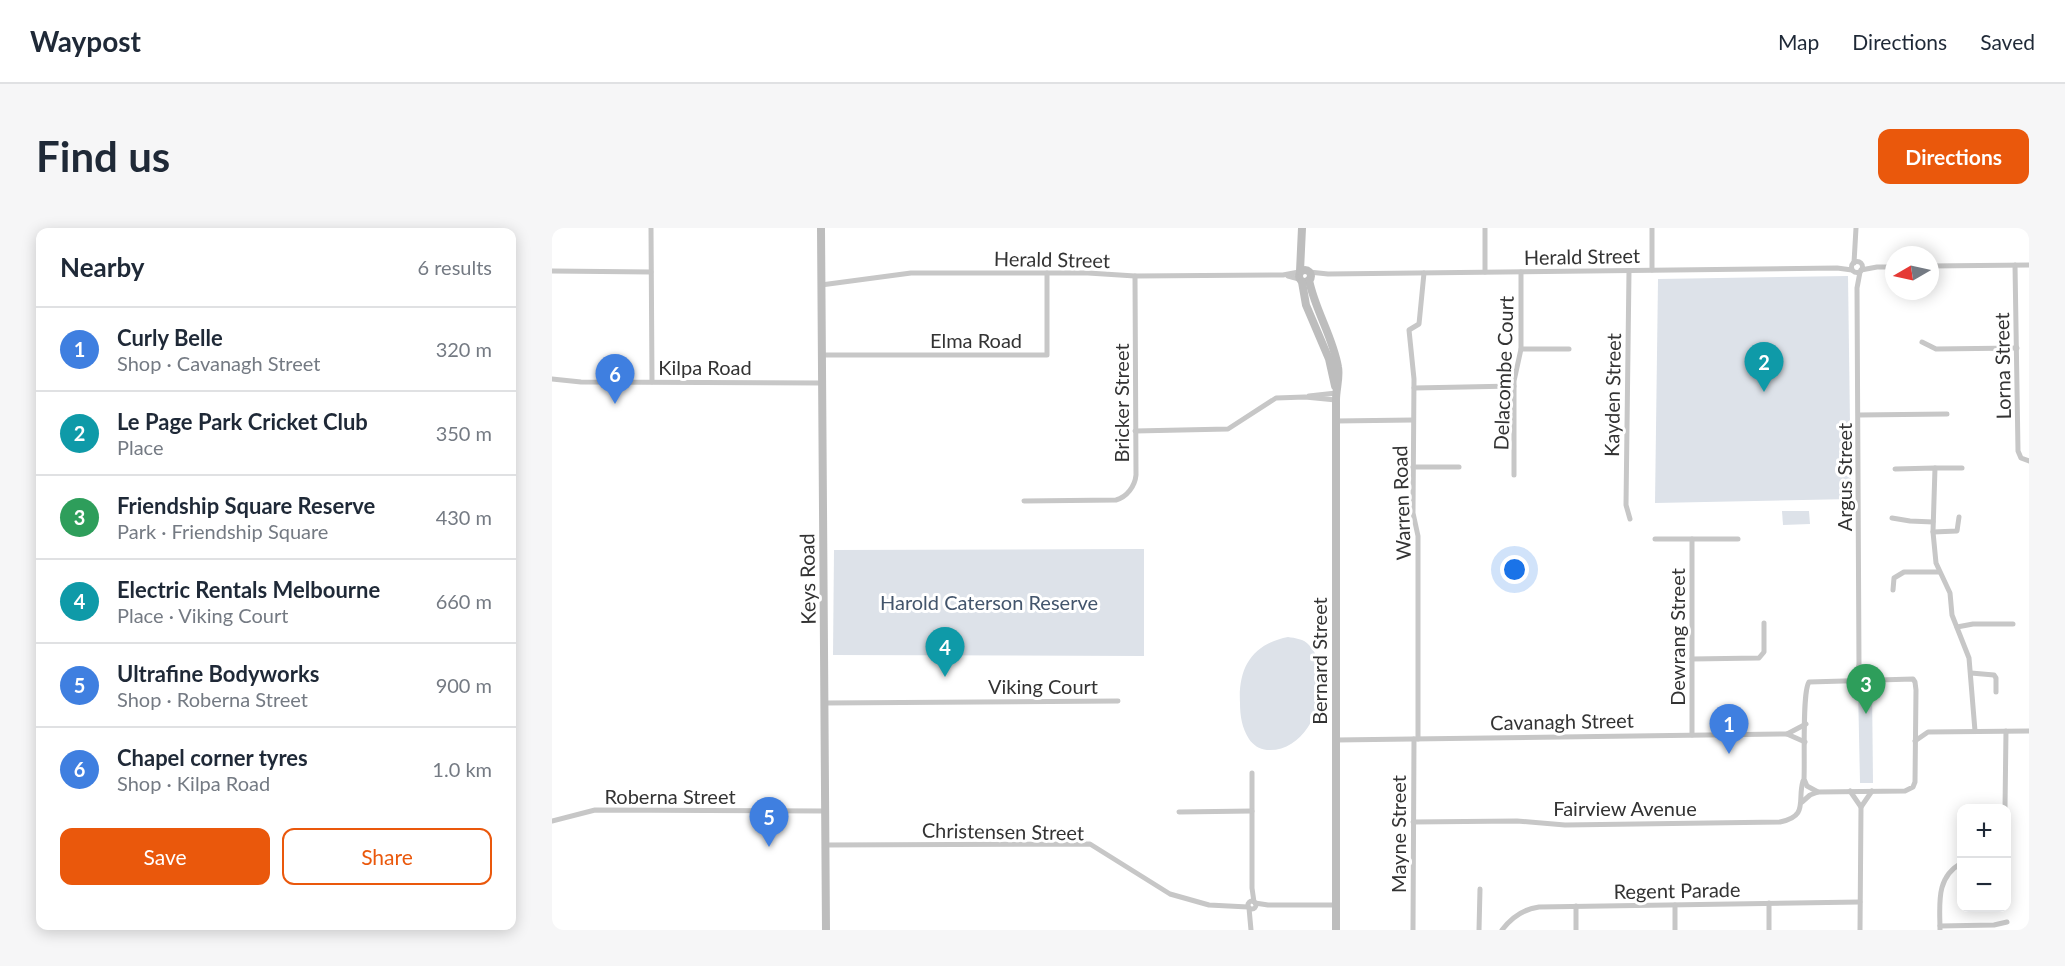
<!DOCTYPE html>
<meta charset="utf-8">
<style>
body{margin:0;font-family:Lato,sans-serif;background:#f6f6f7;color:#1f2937}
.controls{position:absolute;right:18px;bottom:18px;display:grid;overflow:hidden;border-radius:12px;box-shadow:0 3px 15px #0003}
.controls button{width:54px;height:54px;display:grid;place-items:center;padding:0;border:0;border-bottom:2px solid #e0e1e3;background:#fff;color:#1f2937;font:30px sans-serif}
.compass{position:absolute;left:1333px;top:18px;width:54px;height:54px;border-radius:50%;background:#fff;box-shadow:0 3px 15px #0003;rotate:261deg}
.you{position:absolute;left:963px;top:342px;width:21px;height:21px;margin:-15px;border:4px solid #fff;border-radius:50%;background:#1a73e8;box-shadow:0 0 0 9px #1a73e833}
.badge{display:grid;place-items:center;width:39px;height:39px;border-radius:50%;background:#ea580c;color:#fff;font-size:20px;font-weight:700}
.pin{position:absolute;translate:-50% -50px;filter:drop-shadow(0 2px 3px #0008)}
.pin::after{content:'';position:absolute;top:32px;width:21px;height:18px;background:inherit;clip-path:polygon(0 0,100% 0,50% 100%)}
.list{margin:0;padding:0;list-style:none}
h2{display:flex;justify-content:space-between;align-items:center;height:78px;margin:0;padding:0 24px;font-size:26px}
h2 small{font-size:20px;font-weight:400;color:#747a83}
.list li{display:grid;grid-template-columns:39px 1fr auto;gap:18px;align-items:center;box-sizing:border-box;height:84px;padding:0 24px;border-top:2px solid #e0e1e3}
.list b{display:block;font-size:22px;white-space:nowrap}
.list p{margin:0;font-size:20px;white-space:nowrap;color:#747a83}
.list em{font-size:20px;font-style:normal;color:#747a83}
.actions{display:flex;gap:12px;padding:18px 24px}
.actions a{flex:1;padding:14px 0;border:2px solid #ea580c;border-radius:12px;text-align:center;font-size:21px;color:#ea580c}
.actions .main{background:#ea580c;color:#fff}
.map{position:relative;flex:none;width:1477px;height:702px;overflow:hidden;border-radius:12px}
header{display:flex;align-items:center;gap:36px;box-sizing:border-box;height:84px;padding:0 30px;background:#fff;border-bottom:2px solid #e0e1e3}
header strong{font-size:28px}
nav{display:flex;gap:33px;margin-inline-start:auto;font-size:21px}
.intro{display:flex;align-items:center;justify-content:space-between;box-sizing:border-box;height:144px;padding:0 36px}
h1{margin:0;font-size:42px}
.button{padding:15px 27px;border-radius:12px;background:#ea580c;color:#fff;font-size:21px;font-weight:700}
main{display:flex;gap:36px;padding:0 36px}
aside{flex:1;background:#fff;border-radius:12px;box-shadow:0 3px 15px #0003}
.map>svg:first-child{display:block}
.green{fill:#dde2e9}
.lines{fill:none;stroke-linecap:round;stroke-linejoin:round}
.street{stroke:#c7c7c7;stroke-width:5}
.secondary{stroke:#bdbdbd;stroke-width:8}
.labels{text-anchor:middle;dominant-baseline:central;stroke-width:6;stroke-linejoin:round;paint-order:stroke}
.street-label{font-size:20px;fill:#333;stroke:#fff}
.park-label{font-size:20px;fill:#43556c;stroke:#fff}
</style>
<header>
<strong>Waypost</strong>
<nav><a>Map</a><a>Directions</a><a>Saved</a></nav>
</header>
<div class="intro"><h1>Find us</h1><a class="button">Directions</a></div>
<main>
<aside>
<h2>Nearby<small>6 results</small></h2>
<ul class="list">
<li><span class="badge" style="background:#3f7fe0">1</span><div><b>Curly Belle</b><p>Shop · Cavanagh Street</p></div><em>320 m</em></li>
<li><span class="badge" style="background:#0f9aa8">2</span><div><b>Le Page Park Cricket Club</b><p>Place</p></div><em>350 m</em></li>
<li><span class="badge" style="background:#2e9e5b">3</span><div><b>Friendship Square Reserve</b><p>Park · Friendship Square</p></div><em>430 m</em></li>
<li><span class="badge" style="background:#0f9aa8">4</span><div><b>Electric Rentals Melbourne</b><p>Place · Viking Court</p></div><em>660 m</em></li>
<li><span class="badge" style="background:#3f7fe0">5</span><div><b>Ultrafine Bodyworks</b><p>Shop · Roberna Street</p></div><em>900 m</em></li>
<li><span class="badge" style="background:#3f7fe0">6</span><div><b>Chapel corner tyres</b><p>Shop · Kilpa Road</p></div><em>1.0 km</em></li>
</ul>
<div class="actions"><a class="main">Save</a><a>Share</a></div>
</aside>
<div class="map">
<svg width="1477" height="702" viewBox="0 0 1477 702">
<rect width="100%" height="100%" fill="#fff"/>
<g class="green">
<path d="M 1296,48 L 1299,271 L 1103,275 L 1106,51 Z"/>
<path d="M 1230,283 L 1257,283 L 1258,296 L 1231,297 Z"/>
<path d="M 592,321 L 592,428 L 281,427 L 282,322 Z"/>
<path d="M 736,409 C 743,410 752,411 757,417 C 785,447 763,525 715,522 C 707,521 701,517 697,511 C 690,500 688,488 688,475 C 686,440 700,416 736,409 Z"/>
<path d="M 1306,459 L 1320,459 L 1321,555 L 1308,555 Z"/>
</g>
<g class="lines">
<g class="street">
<path d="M 99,0 L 100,154"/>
<path d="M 933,0 L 933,44"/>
<path d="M 1100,0 L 1100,42"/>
<circle cx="1305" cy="39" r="5.5"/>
<path d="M 1302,35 L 1304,0"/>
<path d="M 1463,37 L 1466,223 L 1469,230 L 1477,233"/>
<path d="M 1378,38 L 1477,37"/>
<path d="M 1309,42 L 1325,39 L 1342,39"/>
<path d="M 0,43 L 99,44"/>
<path d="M 1077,43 L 1074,277 L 1078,291"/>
<path d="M 757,44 L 776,46 L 1285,40 L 1300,42"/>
<path d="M 736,48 L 747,51"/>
<path d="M 269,57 L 359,45 L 536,45 L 583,48 L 731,47 L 747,44"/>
<path d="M 1370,114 L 1384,121 L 1465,120"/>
<path d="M 969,121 L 1017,121"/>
<path d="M 270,127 L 495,127 L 495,45"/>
<path d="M 0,151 L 29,154 L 270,155"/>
<path d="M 862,160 L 962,158"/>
<path d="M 757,168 L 784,165"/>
<path d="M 1307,187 L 1395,186"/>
<path d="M 784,193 L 861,192"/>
<path d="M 583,203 L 676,201 L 724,170 L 753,169 L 784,172"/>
<path d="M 861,239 L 907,239"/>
<path d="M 1383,240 L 1410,240"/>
<path d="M 1343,241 L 1383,240 L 1381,304 L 1384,335 L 1398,365 L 1400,387 L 1417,430 L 1423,503"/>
<path d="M 962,247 L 962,153 L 969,121 L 969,44"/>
<path d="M 472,273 L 564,272 C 575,269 583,258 584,247 L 583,48"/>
<path d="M 1340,290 L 1358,293 L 1381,294"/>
<path d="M 1381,304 L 1405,303 L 1407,289"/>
<path d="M 1103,311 L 1186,311"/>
<path d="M 1341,362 L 1342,350 L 1352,344 L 1387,344"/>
<path d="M 1405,399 L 1421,396 L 1461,396"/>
<path d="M 1140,431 L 1207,430 L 1212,424 L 1212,395"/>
<path d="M 1307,438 L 1317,451"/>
<path d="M 1419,445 L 1442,447 L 1444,450 L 1444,464"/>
<path d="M 1361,451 L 1363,454 L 1364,462 L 1363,554 L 1361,559 L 1353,563 L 1266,564 L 1255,558 L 1252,551 C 1253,533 1250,464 1257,454 Z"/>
<path d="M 1298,452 L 1307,438 L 1305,60 L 1308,44"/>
<path d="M 273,475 L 566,473"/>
<path d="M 1235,506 L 1254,496"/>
<path d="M 1140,507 L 1140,311"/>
<path d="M 866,511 L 866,308 L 861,285 L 862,151 L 857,102 L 867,96 L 872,45"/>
<path d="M 784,512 L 1235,506 L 1253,514"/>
<path d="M 1363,513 L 1376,504 L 1477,503"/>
<path d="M 700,545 L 700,660 L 702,674"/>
<path d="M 1298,563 L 1309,579 L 1308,702"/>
<path d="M 1250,574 L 1258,567 L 1266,564"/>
<path d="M 1309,579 L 1320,563"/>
<path d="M 1453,580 L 1454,503"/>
<path d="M 627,584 L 700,583"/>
<path d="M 0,593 L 43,582 L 274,583"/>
<path d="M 861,594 L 965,593 L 1013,597 L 1228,594 C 1257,588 1245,573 1251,553"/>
<path d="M 274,617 L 538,616 L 618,666 L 657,677 L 696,679"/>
<circle cx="700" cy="677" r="4"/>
<path d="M 703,675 L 716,677 L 784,677"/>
<path d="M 1217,675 L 1217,702"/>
<path d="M 1024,678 L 1024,702"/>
<path d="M 697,680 L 699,702"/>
<path d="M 1388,698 L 1442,697 L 1455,694"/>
<path d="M 861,702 L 862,511"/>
<path d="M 927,702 L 928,661"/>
<path d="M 950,702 C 960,689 971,681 987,679 L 1308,674"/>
<path d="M 1123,702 L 1123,677"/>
<path d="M 1388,702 C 1388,677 1383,649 1410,635"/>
</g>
<g class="secondary">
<path d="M 269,0 L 274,702"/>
<circle cx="753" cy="48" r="6"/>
<path d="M 748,43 L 750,0"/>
<path d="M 757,52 C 763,82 781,109 786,139 C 788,149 784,161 784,172 L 784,702"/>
<path d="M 750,54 L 754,77 L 777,131 L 783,158"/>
</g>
</g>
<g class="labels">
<g class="street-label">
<text transform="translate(1030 28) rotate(-1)">Herald Street</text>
<text transform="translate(500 31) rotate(1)">Herald Street</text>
<text x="424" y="112">Elma Road</text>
<text transform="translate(1450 138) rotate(-91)">Lorna Street</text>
<text x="153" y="139">Kilpa Road</text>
<text transform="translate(951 145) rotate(-88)">Delacombe Court</text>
<text transform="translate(1060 167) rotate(-89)">Kayden Street</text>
<text transform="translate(569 175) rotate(-90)">Bricker Street</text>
<text transform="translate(1292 249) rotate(-90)">Argus Street</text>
<text transform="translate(849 275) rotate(-92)">Warren Road</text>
<text transform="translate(255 351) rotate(-91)">Keys Road</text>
<text transform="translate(1125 409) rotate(-90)">Dewrang Street</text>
<text transform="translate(767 433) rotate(-90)">Bernard Street</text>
<text x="491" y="458">Viking Court</text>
<text transform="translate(1010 493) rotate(-1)">Cavanagh Street</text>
<text x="118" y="568">Roberna Street</text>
<text x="1073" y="580">Fairview Avenue</text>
<text transform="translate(451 603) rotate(1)">Christensen Street</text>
<text transform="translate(846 606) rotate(-90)">Mayne Street</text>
<text transform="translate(1125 662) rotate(-1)">Regent Parade</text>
</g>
<g class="park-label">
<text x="437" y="374">Harold Caterson Reserve</text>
</g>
</g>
</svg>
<div class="controls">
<button>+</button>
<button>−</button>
</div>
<svg class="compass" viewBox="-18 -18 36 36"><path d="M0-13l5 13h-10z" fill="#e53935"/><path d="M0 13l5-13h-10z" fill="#747a83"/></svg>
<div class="you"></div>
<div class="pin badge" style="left:1177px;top:526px;background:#3f7fe0">1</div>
<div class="pin badge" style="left:1212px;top:164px;background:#0f9aa8">2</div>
<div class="pin badge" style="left:1314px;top:486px;background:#2e9e5b">3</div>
<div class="pin badge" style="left:393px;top:449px;background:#0f9aa8">4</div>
<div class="pin badge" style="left:217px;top:619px;background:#3f7fe0">5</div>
<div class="pin badge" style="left:63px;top:176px;background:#3f7fe0">6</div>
</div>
</main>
